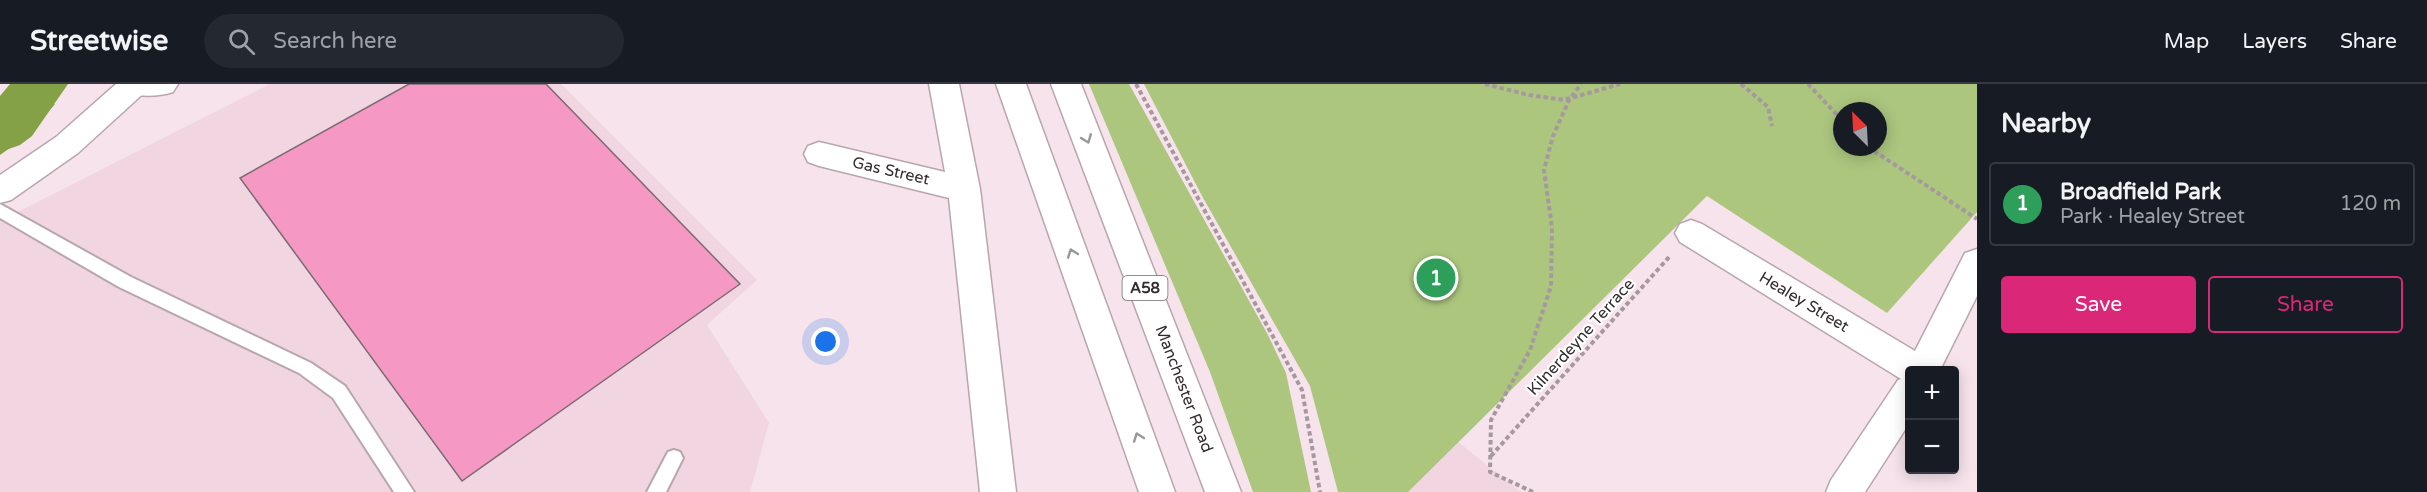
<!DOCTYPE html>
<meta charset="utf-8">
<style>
body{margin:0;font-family:"Varela Round",sans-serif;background:#242831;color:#f1f3f6}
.controls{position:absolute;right:18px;bottom:18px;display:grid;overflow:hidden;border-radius:6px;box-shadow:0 3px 15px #0003}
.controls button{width:54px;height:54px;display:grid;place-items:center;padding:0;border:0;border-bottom:2px solid #363941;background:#171b24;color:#f1f3f6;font:30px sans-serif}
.compass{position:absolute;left:1833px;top:18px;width:54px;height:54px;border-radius:50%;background:#171b24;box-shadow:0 3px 15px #0003;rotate:336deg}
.you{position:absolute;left:826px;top:258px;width:21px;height:21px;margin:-15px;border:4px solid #fff;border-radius:50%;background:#1a73e8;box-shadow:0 0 0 9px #1a73e833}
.badge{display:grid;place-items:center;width:39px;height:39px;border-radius:50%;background:#db2777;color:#fff;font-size:20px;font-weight:700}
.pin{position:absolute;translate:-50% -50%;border:3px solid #fff;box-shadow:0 2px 6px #0006}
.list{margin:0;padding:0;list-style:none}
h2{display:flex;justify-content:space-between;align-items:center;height:78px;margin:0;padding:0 24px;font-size:26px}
h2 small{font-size:20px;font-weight:400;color:#9ea1a6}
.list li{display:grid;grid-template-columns:39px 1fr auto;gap:18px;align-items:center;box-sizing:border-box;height:84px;margin:0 12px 12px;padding:0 12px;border:2px solid #363941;border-radius:6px}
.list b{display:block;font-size:22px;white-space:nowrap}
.list p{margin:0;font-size:20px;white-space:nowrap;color:#9ea1a6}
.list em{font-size:20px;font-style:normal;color:#9ea1a6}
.actions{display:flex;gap:12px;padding:18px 24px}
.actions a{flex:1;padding:14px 0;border:2px solid #db2777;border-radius:6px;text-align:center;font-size:21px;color:#db2777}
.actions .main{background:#db2777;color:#fff}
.icon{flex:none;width:33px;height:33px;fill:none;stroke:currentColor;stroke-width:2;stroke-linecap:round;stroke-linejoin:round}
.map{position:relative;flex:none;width:1977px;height:408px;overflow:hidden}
header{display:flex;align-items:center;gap:36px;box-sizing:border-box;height:84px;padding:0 30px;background:#171b24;border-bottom:2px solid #363941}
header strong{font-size:28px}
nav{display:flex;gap:33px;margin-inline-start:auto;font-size:21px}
.search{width:420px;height:54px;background:#242831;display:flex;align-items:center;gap:15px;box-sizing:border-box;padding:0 21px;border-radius:33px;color:#9ea1a6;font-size:22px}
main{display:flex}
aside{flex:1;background:#171b24}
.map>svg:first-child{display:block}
.built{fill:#f1d6e2}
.green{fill:#acc67e;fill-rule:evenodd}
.water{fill:#84a146}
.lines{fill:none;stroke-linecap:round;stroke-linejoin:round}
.river{fill:#84a146;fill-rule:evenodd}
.building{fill:#f598c4;stroke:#7b6b72;stroke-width:1.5}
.lane-casing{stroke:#b8a6ad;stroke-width:4}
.street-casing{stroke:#b8a6ad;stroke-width:3}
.primary-casing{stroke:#b8a6ad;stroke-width:3}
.highway-casing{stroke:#b8a6ad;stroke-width:3}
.path{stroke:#a6989e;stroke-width:4;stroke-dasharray:4.5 3;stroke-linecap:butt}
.lane{fill:#fff;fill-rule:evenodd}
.street{fill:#fff;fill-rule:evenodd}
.primary{fill:#fff;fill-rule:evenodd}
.highway{fill:#fff;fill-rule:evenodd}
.oneway{stroke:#999697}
.labels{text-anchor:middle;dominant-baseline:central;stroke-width:4.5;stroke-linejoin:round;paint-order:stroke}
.shield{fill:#fff;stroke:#706b6d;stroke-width:1.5}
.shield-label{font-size:15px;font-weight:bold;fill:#332c2f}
.street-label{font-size:16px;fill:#332c2f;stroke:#fff}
</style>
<header>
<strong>Streetwise</strong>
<div class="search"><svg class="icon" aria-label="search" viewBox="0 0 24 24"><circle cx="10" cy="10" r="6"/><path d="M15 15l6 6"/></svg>Search here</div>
<nav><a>Map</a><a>Layers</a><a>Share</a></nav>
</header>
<main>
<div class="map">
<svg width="1977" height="408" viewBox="0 0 1977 408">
<rect width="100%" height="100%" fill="#f6e3eb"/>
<g class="built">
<path d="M 270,0 L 561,0 L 757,196 L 707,241 L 769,339 L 750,408 L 0,408 L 0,137 Z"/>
<path d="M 1458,358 L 1521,408 L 1408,408 Z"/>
</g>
<g class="green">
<path d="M 1089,0 L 1129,0 L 1268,251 L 1286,289 L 1311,408 L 1253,408 L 1210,288 Z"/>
<path d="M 1144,0 L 1977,0 L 1977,128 L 1887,229 L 1707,112 L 1408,408 L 1338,408 L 1310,302 L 1202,112 ZM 1842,27 L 1878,27 L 1878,63 L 1842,63 Z"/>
</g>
<path class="water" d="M 10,17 L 55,20 L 27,52 L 0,71 L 0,25 Z"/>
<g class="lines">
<path class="river" d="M 10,0 L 68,0 L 32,52 L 20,61 L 0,68 L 0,12 Z"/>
</g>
<path class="building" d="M 409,0 L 546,0 L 740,200 L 462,397 L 240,94 Z"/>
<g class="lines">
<g class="lane-casing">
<g id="lane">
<path d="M 0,120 L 131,193 L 311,279 L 345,302 L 414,408 L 394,408 L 333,314 L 299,289 L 119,203 L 0,134 Z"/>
<path d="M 674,366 L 680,368 L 683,374 L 666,408 L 647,408 L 668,368 Z"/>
</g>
</g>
<g class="street-casing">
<g id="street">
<path d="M 116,0 L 150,0 L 145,8 L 78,69 L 11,116 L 0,119 L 0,91 L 56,53 Z"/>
<path d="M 929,0 L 959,0 L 980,105 L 1016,408 L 980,408 L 949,114 L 819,82 L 808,78 L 804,70 L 808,62 L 819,58 L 945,88 Z"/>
<path d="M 1691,136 L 1702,140 L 1915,267 L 1965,169 L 1977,165 L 1977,212 L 1940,286 L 1910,286 L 1910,338 L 1865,408 L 1826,408 L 1831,396 L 1898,296 L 1901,295 L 1680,158 L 1675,149 L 1680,140 Z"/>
</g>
</g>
<g class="primary-casing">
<path id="primary" d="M 119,0 L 178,0 L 173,8 C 158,13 139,13 124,8 Z"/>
</g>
<g class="highway-casing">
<g id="highway">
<path d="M 996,0 L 1026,0 L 1175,408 L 1139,408 Z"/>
<path d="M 1051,0 L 1081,0 L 1241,408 L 1205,408 Z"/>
</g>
</g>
<g class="path">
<path d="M 1136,0 L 1302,306 L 1320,408"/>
<path d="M 1485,0 L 1529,11 L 1564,16 L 1620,0"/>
<path d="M 1741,0 L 1768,23 L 1772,42"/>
<path d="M 1808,0 L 1842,36"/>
<path d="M 1868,63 L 1977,135"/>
<path d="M 1491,372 L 1670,172"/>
<path d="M 1533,408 L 1490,388 L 1491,336 L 1530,266 L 1551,202 L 1552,144 L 1544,86 L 1553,52 L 1569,16 L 1581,0"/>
</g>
<use href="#lane" class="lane"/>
<use href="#street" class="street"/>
<use href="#primary" class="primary"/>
<use href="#highway" class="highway"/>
</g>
<defs><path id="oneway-chevron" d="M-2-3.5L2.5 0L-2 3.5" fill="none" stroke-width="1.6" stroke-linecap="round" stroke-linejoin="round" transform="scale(1.5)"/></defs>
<g class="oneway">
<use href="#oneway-chevron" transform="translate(1087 55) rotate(69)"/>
<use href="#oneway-chevron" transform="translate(1072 169) rotate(-110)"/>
<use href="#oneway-chevron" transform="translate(1138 353) rotate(-110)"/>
</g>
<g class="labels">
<rect class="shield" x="1122.5" y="192" width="45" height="24" rx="4.5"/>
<g class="shield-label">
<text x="1145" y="204">A58</text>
</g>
<g class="street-label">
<text transform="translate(891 87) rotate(13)">Gas Street</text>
<text transform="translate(1804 218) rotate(31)">Healey Street</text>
<text transform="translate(1581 253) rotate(-48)">Kilnerdeyne Terrace</text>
<text transform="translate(1184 305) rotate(69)">Manchester Road</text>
</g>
</g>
</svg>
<div class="controls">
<button>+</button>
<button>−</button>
</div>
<svg class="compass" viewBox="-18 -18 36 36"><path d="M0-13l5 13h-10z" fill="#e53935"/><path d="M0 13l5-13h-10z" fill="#9ea1a6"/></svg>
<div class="you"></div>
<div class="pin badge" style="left:1436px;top:194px;background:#2e9e5b">1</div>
</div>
<aside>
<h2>Nearby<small></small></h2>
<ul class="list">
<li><span class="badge" style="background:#2e9e5b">1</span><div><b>Broadfield Park</b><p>Park · Healey Street</p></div><em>120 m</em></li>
</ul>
<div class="actions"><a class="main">Save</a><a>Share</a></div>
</aside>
</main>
